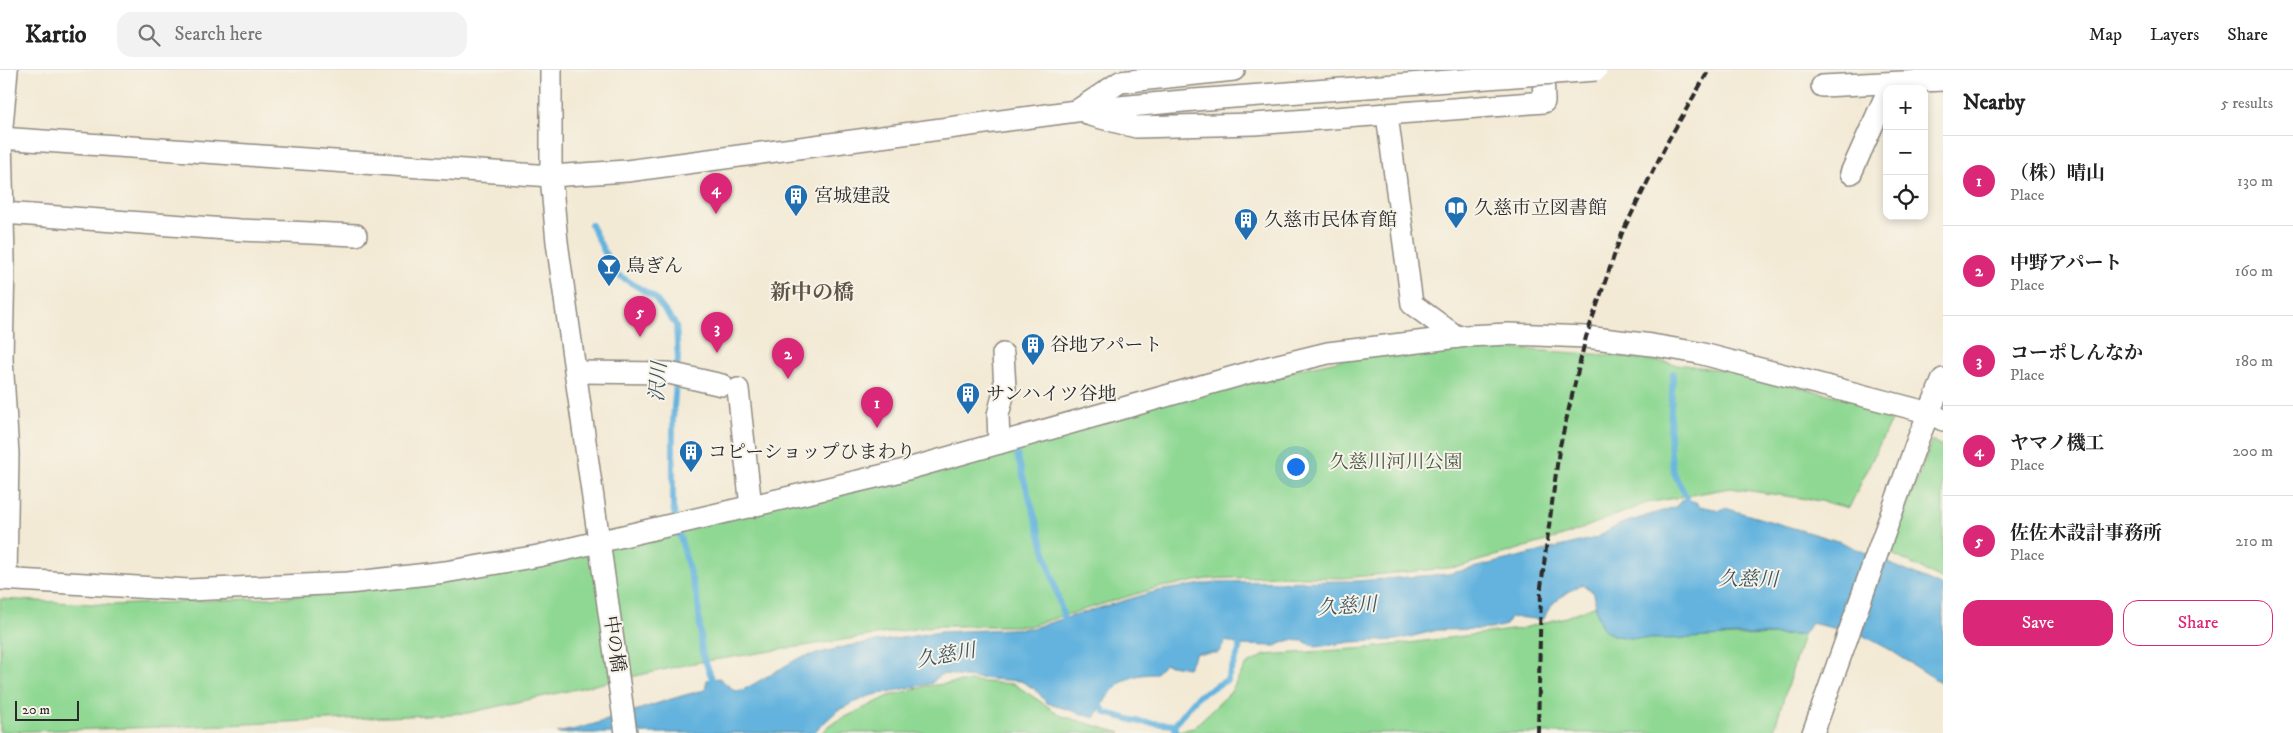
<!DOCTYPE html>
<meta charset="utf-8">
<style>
body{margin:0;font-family:"IM FELL DW Pica","Noto Serif JP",serif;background:#f2f2f2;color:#222}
.controls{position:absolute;right:15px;top:15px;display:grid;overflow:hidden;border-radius:10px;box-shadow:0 2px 8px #0003}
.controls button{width:45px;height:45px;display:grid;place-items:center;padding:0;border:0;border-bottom:1px solid #e0e0e0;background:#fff;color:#222;font:25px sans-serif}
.scale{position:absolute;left:15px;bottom:12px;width:64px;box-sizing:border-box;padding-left:5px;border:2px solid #2b2b2b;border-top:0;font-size:14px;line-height:18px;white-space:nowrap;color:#2b2b2b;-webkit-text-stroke:4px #f7f3e8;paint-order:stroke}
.you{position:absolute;left:1295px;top:396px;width:18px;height:18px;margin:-12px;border:4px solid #fff;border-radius:50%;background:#1a73e8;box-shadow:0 0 0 8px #1a73e833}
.badge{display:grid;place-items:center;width:32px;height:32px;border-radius:50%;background:#db2777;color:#fff;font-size:16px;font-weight:700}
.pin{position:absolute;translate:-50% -41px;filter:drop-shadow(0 1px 2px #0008)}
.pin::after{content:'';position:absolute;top:26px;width:18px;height:15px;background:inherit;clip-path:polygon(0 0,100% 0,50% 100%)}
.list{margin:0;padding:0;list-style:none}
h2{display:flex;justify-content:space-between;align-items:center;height:65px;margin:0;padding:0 20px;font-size:21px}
h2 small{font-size:16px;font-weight:400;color:#767676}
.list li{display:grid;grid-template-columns:32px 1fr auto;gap:15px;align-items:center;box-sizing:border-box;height:90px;padding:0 20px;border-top:1px solid #e0e0e0}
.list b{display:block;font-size:19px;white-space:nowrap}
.list p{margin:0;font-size:16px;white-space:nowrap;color:#767676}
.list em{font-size:16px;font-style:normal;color:#767676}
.actions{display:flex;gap:10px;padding:15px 20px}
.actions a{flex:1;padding:11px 0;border:1px solid #db2777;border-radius:15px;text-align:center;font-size:18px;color:#db2777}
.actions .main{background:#db2777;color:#fff}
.icon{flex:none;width:28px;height:28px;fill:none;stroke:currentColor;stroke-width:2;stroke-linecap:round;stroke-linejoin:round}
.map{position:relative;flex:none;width:1943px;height:663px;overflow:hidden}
header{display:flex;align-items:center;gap:30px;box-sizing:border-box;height:70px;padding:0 25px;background:#fff;border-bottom:1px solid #e0e0e0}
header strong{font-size:24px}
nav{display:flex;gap:28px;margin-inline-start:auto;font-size:18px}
.search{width:350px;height:45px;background:#f2f2f2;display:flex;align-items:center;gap:12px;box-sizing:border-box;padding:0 18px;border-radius:15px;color:#767676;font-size:19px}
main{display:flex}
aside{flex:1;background:#fff}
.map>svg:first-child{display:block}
.green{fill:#8fd893;stroke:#5d825f}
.water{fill:#64b3de;stroke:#486f84}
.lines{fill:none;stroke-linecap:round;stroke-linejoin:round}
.stream{stroke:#64b3de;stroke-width:6}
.minor-casing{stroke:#8f8a80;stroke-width:24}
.minor{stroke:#fff;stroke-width:21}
.rail{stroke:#2b2b2b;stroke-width:4;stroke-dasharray:8 4;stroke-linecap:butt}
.minor-bridge-casing{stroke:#8f8a80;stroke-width:24;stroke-linecap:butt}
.minor-bridge{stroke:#fff;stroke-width:21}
.labels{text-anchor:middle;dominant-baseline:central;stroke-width:4;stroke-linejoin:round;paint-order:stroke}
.poi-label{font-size:19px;fill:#2b2b2b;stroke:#f7f3e8;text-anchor:start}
.park-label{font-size:19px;fill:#445645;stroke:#f7f3e8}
.street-label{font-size:19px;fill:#2b2b2b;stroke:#f7f3e8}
.water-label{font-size:20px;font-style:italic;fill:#3c5461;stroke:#f7f3e8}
.quarter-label{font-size:21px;font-weight:bold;fill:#5f5547;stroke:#f7f3e8}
</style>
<header>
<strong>Kartio</strong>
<div class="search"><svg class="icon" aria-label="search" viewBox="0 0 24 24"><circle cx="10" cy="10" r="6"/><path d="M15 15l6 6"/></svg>Search here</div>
<nav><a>Map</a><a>Layers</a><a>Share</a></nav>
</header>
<main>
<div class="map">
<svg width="1943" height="663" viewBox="0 0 1943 663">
<rect width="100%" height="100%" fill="#f7f3e8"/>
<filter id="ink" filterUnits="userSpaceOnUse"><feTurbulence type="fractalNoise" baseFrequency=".02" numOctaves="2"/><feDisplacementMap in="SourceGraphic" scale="10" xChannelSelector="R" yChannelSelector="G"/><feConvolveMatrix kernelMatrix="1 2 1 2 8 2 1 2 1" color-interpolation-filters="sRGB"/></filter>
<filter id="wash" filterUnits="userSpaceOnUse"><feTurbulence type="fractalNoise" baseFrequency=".0096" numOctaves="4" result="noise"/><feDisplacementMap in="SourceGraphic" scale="20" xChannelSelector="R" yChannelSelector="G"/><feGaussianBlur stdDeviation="1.12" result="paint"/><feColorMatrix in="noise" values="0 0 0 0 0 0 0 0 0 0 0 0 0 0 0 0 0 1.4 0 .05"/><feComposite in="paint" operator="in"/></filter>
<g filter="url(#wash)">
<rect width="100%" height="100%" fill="#f3ead5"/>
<g class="green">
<path d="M 1484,277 L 1608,285 L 1730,301 L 1896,340 L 1849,438 L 1821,431 L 1730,418 L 1647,433 L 1563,466 L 1458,497 L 1343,508 L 1277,506 L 1208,509 L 1156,518 L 1029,556 L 933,556 L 694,593 L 468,643 L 227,655 L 0,662 L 0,529 L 111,535 L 289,527 L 485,502 L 1248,310 L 1379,282 Z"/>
<path d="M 1932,370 L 1943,377 L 1943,510 L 1890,483 Z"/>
<path d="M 1596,535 L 1599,551 L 1614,566 C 1677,569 1740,565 1803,565 L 1773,663 L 1170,663 L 1193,658 L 1230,623 L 1246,595 L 1265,585 L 1369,578 L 1519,559 L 1566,547 Z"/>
<path d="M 970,611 L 1014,614 L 1062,646 L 1121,663 L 823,663 L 829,655 L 889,626 L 926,616 Z"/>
</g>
<path class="water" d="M 1688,430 L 1696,432 L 1699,436 L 1720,440 L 1725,438 L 1841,472 L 1943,517 L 1943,614 L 1887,578 L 1860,564 L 1811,553 L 1803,565 C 1782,565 1761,565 1741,565 C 1715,566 1625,575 1607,562 C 1596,555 1596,535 1594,523 L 1582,514 C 1566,524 1550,530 1544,549 C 1532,550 1522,546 1510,548 L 1506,555 L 1491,559 L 1438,560 L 1396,570 L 1351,572 L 1316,577 L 1303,571 L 1290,570 L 1275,576 L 1239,575 L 1226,571 L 1218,583 L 1196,583 L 1188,598 L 1165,594 L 1155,604 C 1122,604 1110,619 1095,648 L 1047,633 L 1036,620 L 1021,611 L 963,607 L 948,604 L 940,605 L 932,613 L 869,626 L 838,640 L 813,663 L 557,663 C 607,654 655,631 705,620 L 707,610 L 719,608 L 735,621 L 745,619 L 799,588 L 848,576 L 941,562 L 1032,558 L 1157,521 L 1216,512 L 1357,511 L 1448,504 L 1596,468 L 1618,455 L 1675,437 L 1681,431 Z"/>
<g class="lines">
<g class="stream">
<path d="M 591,155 L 615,203 L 654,227 L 676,255 L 678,288 L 673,349 L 673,437 L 675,446"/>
<path d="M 1673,303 C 1672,334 1667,368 1673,399 C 1676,413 1688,423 1689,438"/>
<path d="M 1017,385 L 1066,555"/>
<path d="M 679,463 L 698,532 L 702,583 L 715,616"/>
<path d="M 1096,630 L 1106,643 L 1140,652 L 1174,655"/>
<path d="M 1176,663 L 1174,655 L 1198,626 L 1227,610 L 1239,581 L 1240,567"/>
</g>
</g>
</g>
<g filter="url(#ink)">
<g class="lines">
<g class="minor-casing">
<g id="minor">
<path d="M 1822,16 L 1943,10"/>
<path d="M 1078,40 L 1120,12 L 1234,0"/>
<path d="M 1090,45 L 1136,57 L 1254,54 L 1544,32 L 1543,0"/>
<path d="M 1387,45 L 1412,234 L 1457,267"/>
<path d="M 0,68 L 551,106 L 551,0"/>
<path d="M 1851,103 L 1887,23"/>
<path d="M 3,143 L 240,160 L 356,165"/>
<path d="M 576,302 L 669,303 L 722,315"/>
<path d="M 738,319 L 751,437"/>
<path d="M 999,373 L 998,345 L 1005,318 L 1003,284"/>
<path d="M 0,509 L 189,520 L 348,513 L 445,502 L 538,486 L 897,402 L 1258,300 L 1328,283 L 1467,266 L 1509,264 L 1586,267 L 1652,275 L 1699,283 L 1930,343 L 1943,350"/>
<path d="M 6,509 L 8,384 L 2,289 L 4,190 L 1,68 L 7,0"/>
<path d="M 626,663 L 557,172 L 551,106 L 627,101 L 1076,41 L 1194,30"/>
<path d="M 1813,663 L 1918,369 L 1943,309"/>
</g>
</g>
<use href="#minor" class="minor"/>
<path class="rail" d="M 1538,663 L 1541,517 L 1559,380 L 1586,267 L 1622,163 L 1669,69 L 1709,0"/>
<g class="minor-bridge-casing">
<path id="minor-bridge" d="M 1194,30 L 1596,0"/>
</g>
<use href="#minor-bridge" class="minor-bridge"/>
</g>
</g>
<defs>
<g id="building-pin" transform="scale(1.25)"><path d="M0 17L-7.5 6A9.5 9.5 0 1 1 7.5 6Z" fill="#1f6fb2" stroke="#f7f3e8"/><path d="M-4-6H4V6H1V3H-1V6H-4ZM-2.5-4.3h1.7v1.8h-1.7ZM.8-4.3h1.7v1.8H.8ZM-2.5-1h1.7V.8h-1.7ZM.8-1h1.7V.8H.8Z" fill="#fff"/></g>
<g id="library-pin" transform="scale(1.25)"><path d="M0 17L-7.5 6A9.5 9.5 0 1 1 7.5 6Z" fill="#1f6fb2" stroke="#f7f3e8"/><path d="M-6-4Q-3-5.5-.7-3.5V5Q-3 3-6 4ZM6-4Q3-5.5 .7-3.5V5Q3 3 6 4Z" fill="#fff"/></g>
<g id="bar-pin" transform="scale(1.25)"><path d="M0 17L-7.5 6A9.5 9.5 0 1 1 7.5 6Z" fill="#1f6fb2" stroke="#f7f3e8"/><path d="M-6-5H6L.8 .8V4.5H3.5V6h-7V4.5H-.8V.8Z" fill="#fff"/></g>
</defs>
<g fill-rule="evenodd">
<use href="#building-pin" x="796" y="126"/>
<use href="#library-pin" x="1456" y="138"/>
<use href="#building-pin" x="1246" y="150"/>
<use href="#bar-pin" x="609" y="196"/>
<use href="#building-pin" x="1033" y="275"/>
<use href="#building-pin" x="968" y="324"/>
<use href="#building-pin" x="691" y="382"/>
</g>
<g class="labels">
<g class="poi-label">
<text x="814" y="126">宮城建設</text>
<text x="1474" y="138">久慈市立図書館</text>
<text x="1264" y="150">久慈市民体育館</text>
<text x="626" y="196">鳥ぎん</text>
<text x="1050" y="275">谷地アパート</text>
<text x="986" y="324">サンハイツ谷地</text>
<text x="708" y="382">コピーショップひまわり</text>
</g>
<g class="park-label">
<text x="1396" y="392">久慈川河川公園</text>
</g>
<g class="street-label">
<text transform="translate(614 574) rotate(82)">中の橋</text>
</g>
<g class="water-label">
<text transform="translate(659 312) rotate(-86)">沢川</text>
<text transform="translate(1748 510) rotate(1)">久慈川</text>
<text transform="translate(1347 537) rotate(-4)">久慈川</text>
<text transform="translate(946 586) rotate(-10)">久慈川</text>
</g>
<g class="quarter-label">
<text x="812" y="223">新中の橋</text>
</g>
</g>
</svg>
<div class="controls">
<button>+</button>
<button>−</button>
<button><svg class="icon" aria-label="locate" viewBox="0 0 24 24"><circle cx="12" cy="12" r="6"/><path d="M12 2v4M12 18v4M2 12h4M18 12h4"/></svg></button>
</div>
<div class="scale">20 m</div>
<div class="you"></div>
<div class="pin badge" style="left:877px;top:358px">1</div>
<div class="pin badge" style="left:788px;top:309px">2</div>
<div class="pin badge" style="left:717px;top:283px">3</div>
<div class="pin badge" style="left:716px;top:144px">4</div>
<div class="pin badge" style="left:640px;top:267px">5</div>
</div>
<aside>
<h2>Nearby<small>5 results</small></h2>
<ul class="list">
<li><span class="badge">1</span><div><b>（株）晴山</b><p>Place</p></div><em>130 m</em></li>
<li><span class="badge">2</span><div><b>中野アパート</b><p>Place</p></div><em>160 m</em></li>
<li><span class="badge">3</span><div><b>コーポしんなか</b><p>Place</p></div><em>180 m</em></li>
<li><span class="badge">4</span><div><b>ヤマノ機工</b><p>Place</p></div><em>200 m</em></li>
<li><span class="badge">5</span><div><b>佐佐木設計事務所</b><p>Place</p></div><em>210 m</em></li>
</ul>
<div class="actions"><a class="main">Save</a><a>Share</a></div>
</aside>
</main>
